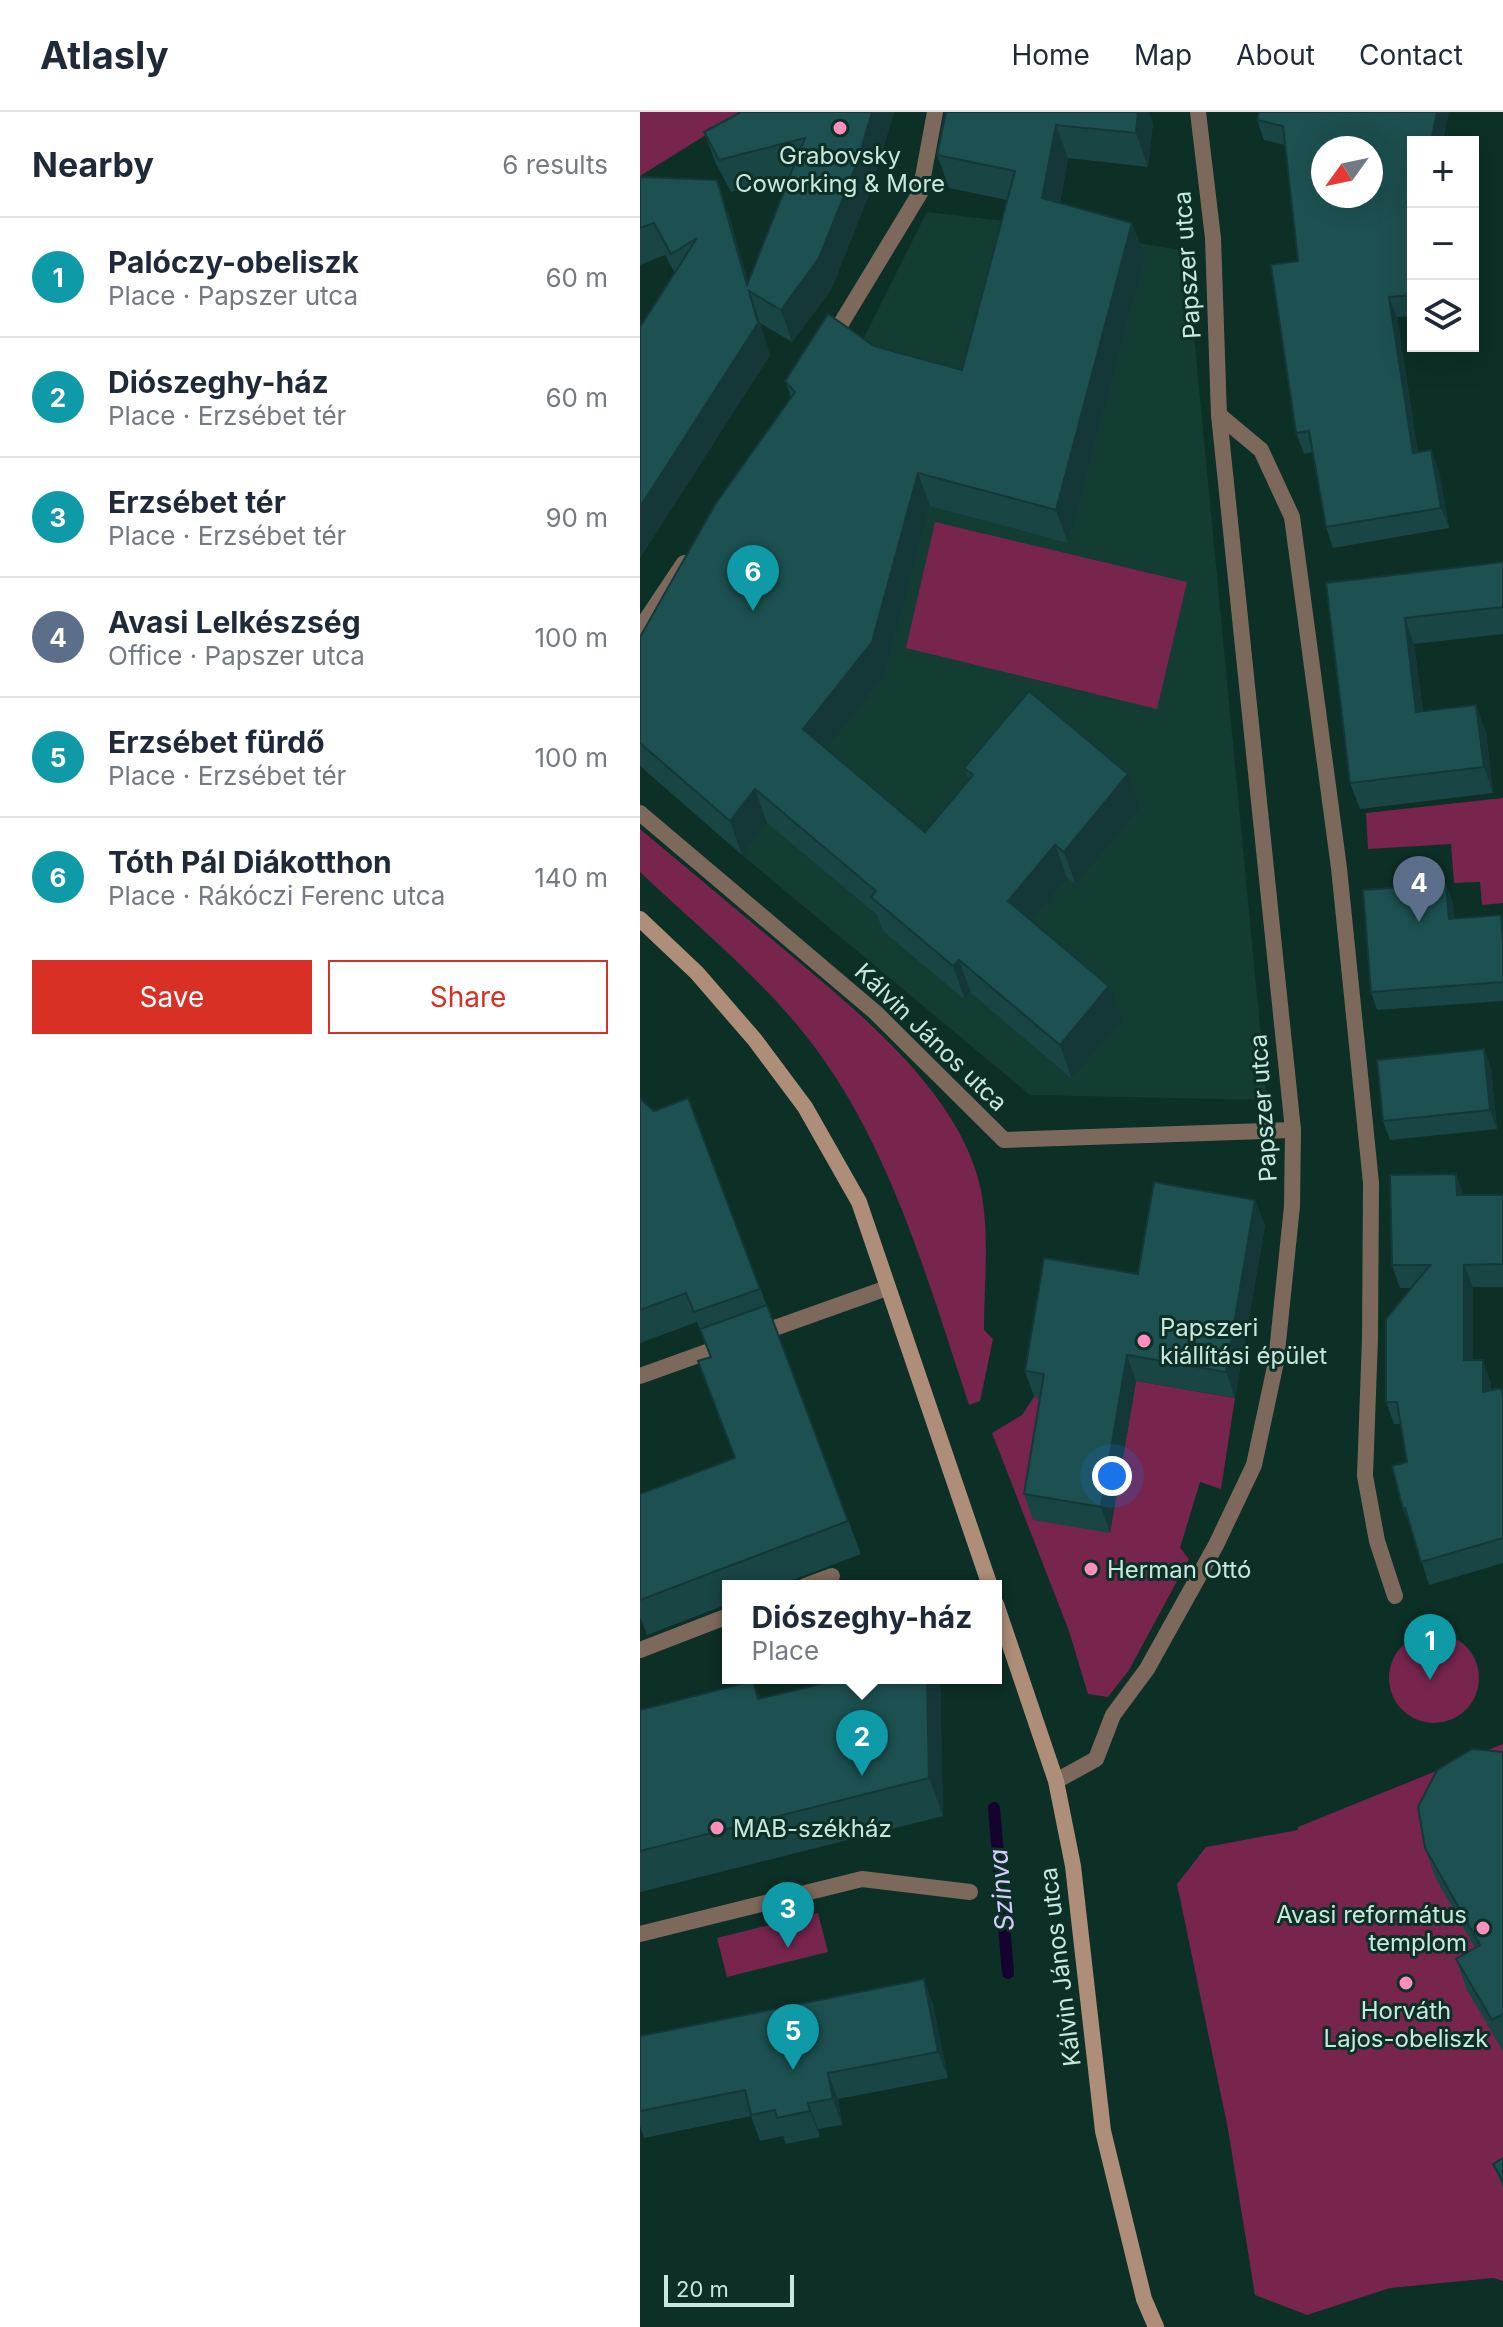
<!DOCTYPE html>
<meta charset="utf-8">
<style>
body{margin:0;font-family:Inter,sans-serif;background:#f6f6f7;color:#1f2937}
.controls{position:absolute;right:24px;top:24px;display:grid;overflow:hidden;border-radius:0px;box-shadow:0 8px 32px #0002}
.controls button{width:72px;height:72px;display:grid;place-items:center;padding:0;border:0;border-bottom:2px solid #e0e1e3;background:#fff;color:#1f2937;font:40px sans-serif}
.compass{position:absolute;left:671px;top:24px;width:72px;height:72px;border-radius:50%;background:#fff;box-shadow:0 8px 32px #0002;rotate:237deg}
.scale{position:absolute;left:24px;bottom:20px;width:130px;box-sizing:border-box;padding-left:8px;border:4px solid #c8e8dd;border-top:0;font-size:22px;line-height:28px;white-space:nowrap;color:#c8e8dd;-webkit-text-stroke:6px #0c2f26;paint-order:stroke}
.you{position:absolute;left:472px;top:1364px;width:28px;height:28px;margin:-20px;border:6px solid #fff;border-radius:50%;background:#1a73e8;box-shadow:0 0 0 12px #1a73e833}
.badge{display:grid;place-items:center;width:52px;height:52px;border-radius:50%;background:#d93025;color:#fff;font-size:26px;font-weight:700}
.pin{position:absolute;translate:-50% -66px;filter:drop-shadow(0 2px 4px #0008)}
.pin::after{content:'';position:absolute;top:42px;width:28px;height:24px;background:inherit;clip-path:polygon(0 0,100% 0,50% 100%)}
.popup{position:absolute;left:82px;top:1468px;width:280px;height:104px;box-sizing:border-box;display:grid;place-content:center;border-radius:0px;background:#fff;filter:drop-shadow(0 2px 6px #0005);font-size:26px;white-space:nowrap;color:#747a83}
.popup b{font-size:30px;color:#1f2937}
.popup::after{content:'';position:absolute;left:50%;top:100%;margin-left:-16px;border:16px solid transparent;border-top-color:#fff}
.list{margin:0;padding:0;list-style:none}
h2{display:flex;justify-content:space-between;align-items:center;height:104px;margin:0;padding:0 32px;font-size:34px}
h2 small{font-size:26px;font-weight:400;color:#747a83}
.list li{display:grid;grid-template-columns:52px 1fr auto;gap:24px;align-items:center;box-sizing:border-box;height:120px;padding:0 32px;border-top:2px solid #e0e1e3}
.list b{display:block;font-size:30px;white-space:nowrap}
.list p{margin:0;font-size:26px;white-space:nowrap;color:#747a83}
.list em{font-size:26px;font-style:normal;color:#747a83}
.actions{display:flex;gap:16px;padding:24px 32px}
.actions a{flex:1;padding:18px 0;border:2px solid #d93025;border-radius:0px;text-align:center;font-size:28px;color:#d93025}
.actions .main{background:#d93025;color:#fff}
.icon{flex:none;width:44px;height:44px;fill:none;stroke:currentColor;stroke-width:2;stroke-linecap:round;stroke-linejoin:round}
.map{position:relative;flex:none;width:863px;height:2215px;overflow:hidden}
header{display:flex;align-items:center;gap:48px;box-sizing:border-box;height:112px;padding:0 40px;background:#fff;border-bottom:2px solid #e0e1e3}
header strong{font-size:38px}
nav{display:flex;gap:44px;margin-inline-start:auto;font-size:28px}
main{display:flex}
aside{flex:1;background:#fff}
.map>svg:first-child{display:block}
.built{fill:#133c32}
.green{fill:#77254d}
.lines{fill:none;stroke-linecap:round;stroke-linejoin:round}
.stream{stroke:#13032e;stroke-width:12}
.street{stroke:#7d695c;stroke-width:16}
.secondary{stroke:#ae8d79;stroke-width:16}
.wall{fill:#194545}
.shaded-wall{fill:#143838}
.building{fill:#1d5050;stroke:#143838;stroke-width:2;fill-rule:evenodd}
.poi-dot{fill:#fe8ebe;stroke:#0c2f26;stroke-width:3}
.labels{text-anchor:middle;dominant-baseline:central;stroke-width:6;stroke-linejoin:round;paint-order:stroke}
.poi-label{font-size:24px;fill:#c8e8dd;stroke:#0c2f26;text-anchor:start}
.street-label{font-size:24px;fill:#c8e8dd;stroke:#0c2f26}
.water-label{font-size:26px;font-style:italic;fill:#d5ccfc;stroke:#0c2f26}
</style>
<header>
<strong>Atlasly</strong>
<nav><a>Home</a><a>Map</a><a>About</a><a>Contact</a></nav>
</header>
<main>
<aside>
<h2>Nearby<small>6 results</small></h2>
<ul class="list">
<li><span class="badge" style="background:#0f9aa8">1</span><div><b>Palóczy-obeliszk</b><p>Place · Papszer utca</p></div><em>60 m</em></li>
<li><span class="badge" style="background:#0f9aa8">2</span><div><b>Diószeghy-ház</b><p>Place · Erzsébet tér</p></div><em>60 m</em></li>
<li><span class="badge" style="background:#0f9aa8">3</span><div><b>Erzsébet tér</b><p>Place · Erzsébet tér</p></div><em>90 m</em></li>
<li><span class="badge" style="background:#5c6f8a">4</span><div><b>Avasi Lelkészség</b><p>Office · Papszer utca</p></div><em>100 m</em></li>
<li><span class="badge" style="background:#0f9aa8">5</span><div><b>Erzsébet fürdő</b><p>Place · Erzsébet tér</p></div><em>100 m</em></li>
<li><span class="badge" style="background:#0f9aa8">6</span><div><b>Tóth Pál Diákotthon</b><p>Place · Rákóczi Ferenc utca</p></div><em>140 m</em></li>
</ul>
<div class="actions"><a class="main">Save</a><a>Share</a></div>
</aside>
<div class="map">
<svg width="863" height="2215" viewBox="0 0 863 2215">
<rect width="100%" height="100%" fill="#0c2f26"/>
<path class="built" d="M 287,100 L 382,111 L 546,139 L 627,988 L 390,983 L 102,743 L 214,246 Z"/>
<g class="green">
<path d="M 0,0 L 98,0 L 98,3 L 0,64 Z"/>
<path d="M 295,410 L 547,470 L 517,597 L 266,536 Z"/>
<path d="M 863,686 L 863,791 L 842,793 L 840,770 L 814,771 L 811,732 L 728,737 L 726,701 Z"/>
<path d="M 0,717 C 47,756 93,795 140,834 C 211,894 312,973 338,1066 C 351,1114 344,1168 344,1218 L 353,1227 L 340,1289 L 329,1293 C 290,1175 253,1043 179,941 C 130,873 61,818 0,760 Z"/>
<path d="M 496,1269 L 595,1286 L 581,1377 L 560,1370 L 540,1436 L 549,1447 L 489,1558 L 468,1585 L 448,1582 L 429,1519 L 352,1321 L 382,1303 L 394,1285 L 413,1288 L 470,1420 Z"/>
<circle cx="794" cy="1566" r="45"/>
<path d="M 863,1632 L 863,2169 L 853,2166 L 750,2176 L 667,2203 L 615,2183 L 588,2017 L 537,1772 L 566,1735 L 658,1718 L 658,1715 Z"/>
<path d="M 178,1801 L 188,1840 L 87,1865 L 77,1826 Z"/>
</g>
<g class="lines">
<path class="stream" d="M 354,1696 L 368,1861"/>
<g class="street">
<path d="M 191,228 L 280,81 L 295,0"/>
<path d="M 579,303 L 621,338 L 652,405 L 699,756 L 731,1071 L 730,1226 L 725,1364 L 737,1429 L 755,1484"/>
<path d="M 0,517 L 44,451"/>
<path d="M 0,701 L 235,900 L 364,1028 L 653,1018"/>
<path d="M 115,1223 L 247,1176"/>
<path d="M 0,1264 L 89,1232"/>
<path d="M 165,1474 L 192,1464"/>
<path d="M 0,1538 L 88,1504"/>
<path d="M 416,1669 L 456,1647 L 473,1603 L 507,1557 L 576,1433 L 614,1353 L 636,1250 L 652,1094 L 653,1018 L 579,303 L 573,126 L 558,0"/>
<path d="M 0,1822 L 222,1767 L 330,1780"/>
</g>
<g class="secondary">
<path d="M 0,807 L 57,861 L 115,928 L 165,995 L 219,1090 L 350,1474"/>
<path d="M 356,1492 L 416,1669 L 433,1754 L 463,2019 L 504,2187 L 516,2215"/>
</g>
</g>
<g class="wall">
<path d="M 254,0 L 230,80 L 191,178 L 152,230 L 120,211 L 130,243 L 0,446 L 0,215 L 35,161 L 25,143 L 0,153 L 0,65 L 88,100 L 108,170 L 150,65 L 91,80 L 76,52 L 64,20 Z"/>
<path d="M 306,0 L 513,11 L 508,55 L 428,46 L 420,91 L 492,111 L 505,144 L 428,431 L 290,394 L 244,564 L 186,637 L 285,720 L 329,668 L 324,656 L 488,662 L 500,696 L 436,773 L 427,766 L 391,809 L 482,908 L 432,967 L 331,881 L 325,888 L 243,819 L 237,803 L 127,711 L 102,743 L 0,654 L 0,525 L 151,285 L 145,269 L 234,234 L 322,258 L 367,88 L 309,76 L 297,43 Z"/>
<path d="M 617,8 L 773,30 L 773,204 L 757,205 L 778,341 L 799,359 L 809,416 L 693,436 L 686,415 L 673,340 L 664,342 L 656,321 L 658,149 L 645,33 L 624,28 Z"/>
<path d="M 863,450 L 863,522 L 774,532 L 783,600 L 846,619 L 853,681 L 720,697 L 710,671 L 686,471 Z"/>
<path d="M 813,790 L 814,807 L 861,803 L 863,809 L 863,889 L 737,898 L 731,880 Z"/>
<path d="M 844,937 L 851,956 L 857,1017 L 750,1028 L 743,1009 Z"/>
<path d="M 48,986 L 221,1442 L 137,1474 L 88,1474 L 88,1492 L 7,1523 L 1,1507 L 0,1507 L 0,1382 L 94,1346 L 70,1245 L 57,1210 L 0,1231 L 0,987 L 14,999 Z"/>
<path d="M 816,1062 L 823,1083 L 863,1083 L 863,1175 L 833,1175 L 833,1248 L 851,1271 L 851,1279 L 863,1281 L 863,1451 L 789,1473 L 772,1419 L 763,1397 L 767,1350 L 761,1312 L 754,1312 L 746,1290 L 771,1176 L 760,1176 L 752,1153 Z"/>
<path d="M 615,1088 L 625,1114 L 595,1286 L 496,1269 L 470,1421 L 393,1408 L 384,1382 L 400,1286 L 394,1285 L 385,1259 L 498,1162 Z"/>
<path d="M 190,1566 L 300,1566 L 303,1704 L 0,1780 L 0,1598 L 113,1569 L 120,1587 L 190,1570 Z"/>
<path d="M 863,1640 L 863,1939 L 827,1878 L 816,1847 L 835,1836 L 796,1767 L 785,1736 Z"/>
<path d="M 284,1867 L 293,1893 L 308,1966 L 198,1987 L 202,2013 L 178,2017 L 180,2025 L 146,2032 L 143,2024 L 120,2029 L 111,2004 L 4,2026 L 0,2014 L 0,1924 Z"/>
<path d="M 863,2046 L 863,2076 L 853,2052 Z"/>
</g>
<g class="shaded-wall">
<path d="M 232,0 L 254,0 L 230,80 L 191,178 L 152,230 L 141,198 Z"/>
<path d="M 498,0 L 509,0 L 513,11 L 508,55 L 496,21 Z"/>
<path d="M 797,0 L 809,0 L 803,30 L 791,30 Z"/>
<path d="M 416,13 L 428,46 L 414,120 L 402,86 Z"/>
<path d="M 77,68 L 88,100 L 111,181 L 109,179 Z"/>
<path d="M 492,111 L 505,144 L 428,431 L 416,398 Z"/>
<path d="M 109,179 L 120,211 L 130,243 L 0,446 L 0,395 Z"/>
<path d="M 749,185 L 757,205 L 781,362 L 773,341 Z"/>
<path d="M 791,338 L 799,359 L 809,416 L 801,396 Z"/>
<path d="M 278,361 L 290,394 L 244,564 L 175,651 L 163,617 Z"/>
<path d="M 765,506 L 774,532 L 786,626 L 776,600 Z"/>
<path d="M 836,593 L 846,619 L 853,681 L 844,655 Z"/>
<path d="M 488,662 L 500,696 L 436,773 L 424,740 Z"/>
<path d="M 115,677 L 127,711 L 102,743 L 90,709 Z"/>
<path d="M 415,733 L 427,766 L 380,822 L 368,789 Z"/>
<path d="M 806,772 L 813,790 L 815,826 L 809,807 Z"/>
<path d="M 319,848 L 331,881 L 325,888 L 313,854 Z"/>
<path d="M 469,874 L 482,908 L 432,967 L 420,933 Z"/>
<path d="M 844,937 L 851,956 L 857,1017 L 850,998 Z"/>
<path d="M 816,1062 L 824,1085 L 817,1083 Z"/>
<path d="M 615,1088 L 625,1114 L 595,1286 L 586,1260 Z"/>
<path d="M 824,1153 L 833,1175 L 833,1271 L 824,1248 Z"/>
<path d="M 487,1243 L 496,1269 L 470,1421 L 461,1395 Z"/>
<path d="M 843,1248 L 851,1271 L 851,1303 L 843,1280 Z"/>
<path d="M 287,1566 L 300,1566 L 303,1704 L 289,1666 Z"/>
<path d="M 284,1867 L 293,1893 L 308,1966 L 298,1940 Z"/>
<path d="M 188,1961 L 198,1987 L 202,2013 L 193,1987 Z"/>
<path d="M 168,1991 L 178,2017 L 180,2025 L 170,1999 Z"/>
</g>
<g class="building">
<path d="M 101,0 L 232,0 L 218,48 L 179,146 L 141,198 L 109,179 L 118,211 L 0,395 L 0,215 L 57,126 L 31,142 L 14,111 L 0,116 L 0,65 L 77,68 L 107,173 L 165,26 L 79,48 L 64,20 Z"/>
<path d="M 306,0 L 498,0 L 496,21 L 416,13 L 402,86 L 492,111 L 416,398 L 278,361 L 232,530 L 163,617 L 285,720 L 333,663 L 324,656 L 389,579 L 488,662 L 424,740 L 415,733 L 368,789 L 469,874 L 420,933 L 319,848 L 313,854 L 231,785 L 236,779 L 115,677 L 90,709 L 0,631 L 0,525 L 76,391 L 155,280 L 145,269 L 188,202 L 234,234 L 322,258 L 375,59 L 297,43 Z"/>
<path d="M 619,0 L 797,0 L 791,30 L 773,30 L 773,183 L 749,185 L 773,341 L 791,338 L 801,396 L 686,415 L 669,319 L 656,321 L 631,153 L 658,149 L 643,14 L 617,8 ZM 683,36 L 731,36 L 731,84 L 683,84 Z"/>
<path d="M 863,450 L 863,495 L 765,506 L 776,600 L 836,593 L 844,655 L 710,671 L 686,471 Z"/>
<path d="M 806,772 L 809,807 L 861,803 L 863,831 L 863,870 L 731,880 L 723,778 Z"/>
<path d="M 844,937 L 850,998 L 743,1009 L 737,948 Z"/>
<path d="M 48,986 L 120,1177 L 54,1200 L 46,1181 L 0,1198 L 0,987 L 14,999 Z"/>
<path d="M 816,1062 L 817,1083 L 863,1083 L 863,1152 L 824,1153 L 824,1248 L 843,1248 L 843,1280 L 861,1276 L 863,1283 L 863,1426 L 781,1450 L 765,1396 L 763,1397 L 752,1354 L 767,1350 L 757,1290 L 746,1290 L 746,1207 L 790,1153 L 752,1153 L 750,1063 Z"/>
<path d="M 514,1070 L 615,1088 L 586,1260 L 487,1243 L 461,1395 L 384,1382 L 404,1262 L 385,1259 L 404,1146 L 498,1162 Z"/>
<path d="M 127,1193 L 208,1409 L 0,1488 L 0,1382 L 95,1346 L 58,1249 L 71,1245 L 60,1217 Z"/>
<path d="M 190,1566 L 287,1566 L 289,1666 L 0,1739 L 0,1598 L 113,1569 L 118,1587 L 190,1570 Z"/>
<path d="M 832,1637 L 863,1640 L 863,1902 L 852,1908 L 816,1847 L 840,1833 L 785,1736 L 778,1695 L 797,1658 Z"/>
<path d="M 284,1867 L 298,1940 L 188,1961 L 193,1987 L 168,1991 L 170,1999 L 137,2006 L 135,1998 L 111,2003 L 105,1978 L 0,1999 L 0,1924 Z"/>
<path d="M 863,2046 L 863,2069 L 853,2052 Z"/>
</g>
<g class="poi-dot">
<circle cx="200" cy="16" r="8"/>
<circle cx="504" cy="1229" r="8"/>
<circle cx="451" cy="1457" r="8"/>
<circle cx="77" cy="1716" r="8"/>
<circle cx="843" cy="1816" r="8"/>
<circle cx="766" cy="1871" r="8"/>
</g>
<g class="labels">
<g class="poi-label">
<text x="200" y="43" text-anchor="middle">Grabovsky<tspan x="200" dy="28">Coworking &amp; More</tspan></text>
<text x="520" y="1215">Papszeri<tspan x="520" dy="28">kiállítási épület</tspan></text>
<text x="467" y="1457">Herman Ottó</text>
<text x="93" y="1716">MAB-székház</text>
<text x="827" y="1802" text-anchor="end">Avasi református<tspan x="827" dy="28">templom</tspan></text>
<text x="766" y="1898" text-anchor="middle">Horváth<tspan x="766" dy="28">Lajos-obeliszk</tspan></text>
</g>
<g class="street-label">
<text transform="translate(547 153) rotate(-94)">Papszer utca</text>
<text transform="translate(291 925) rotate(44)">Kálvin János utca</text>
<text transform="translate(623 996) rotate(-94)">Papszer utca</text>
<text transform="translate(420 1855) rotate(-97)">Kálvin János utca</text>
</g>
<g class="water-label">
<text transform="translate(361 1778) rotate(-95)">Szinva</text>
</g>
</g>
</svg>
<div class="controls">
<button>+</button>
<button>−</button>
<button><svg class="icon" aria-label="layers" viewBox="0 0 24 24"><path d="M12 4l9 5-9 5-9-5zM3 14l9 5 9-5"/></svg></button>
</div>
<svg class="compass" viewBox="-18 -18 36 36"><path d="M0-13l5 13h-10z" fill="#e53935"/><path d="M0 13l5-13h-10z" fill="#747a83"/></svg>
<div class="scale">20 m</div>
<div class="you"></div>
<div class="pin badge" style="left:790px;top:1568px;background:#0f9aa8">1</div>
<div class="pin badge" style="left:222px;top:1664px;background:#0f9aa8">2</div>
<div class="popup"><b>Diószeghy-ház</b>Place</div>
<div class="pin badge" style="left:148px;top:1836px;background:#0f9aa8">3</div>
<div class="pin badge" style="left:779px;top:810px;background:#5c6f8a">4</div>
<div class="pin badge" style="left:153px;top:1958px;background:#0f9aa8">5</div>
<div class="pin badge" style="left:113px;top:499px;background:#0f9aa8">6</div>
</div>
</main>
